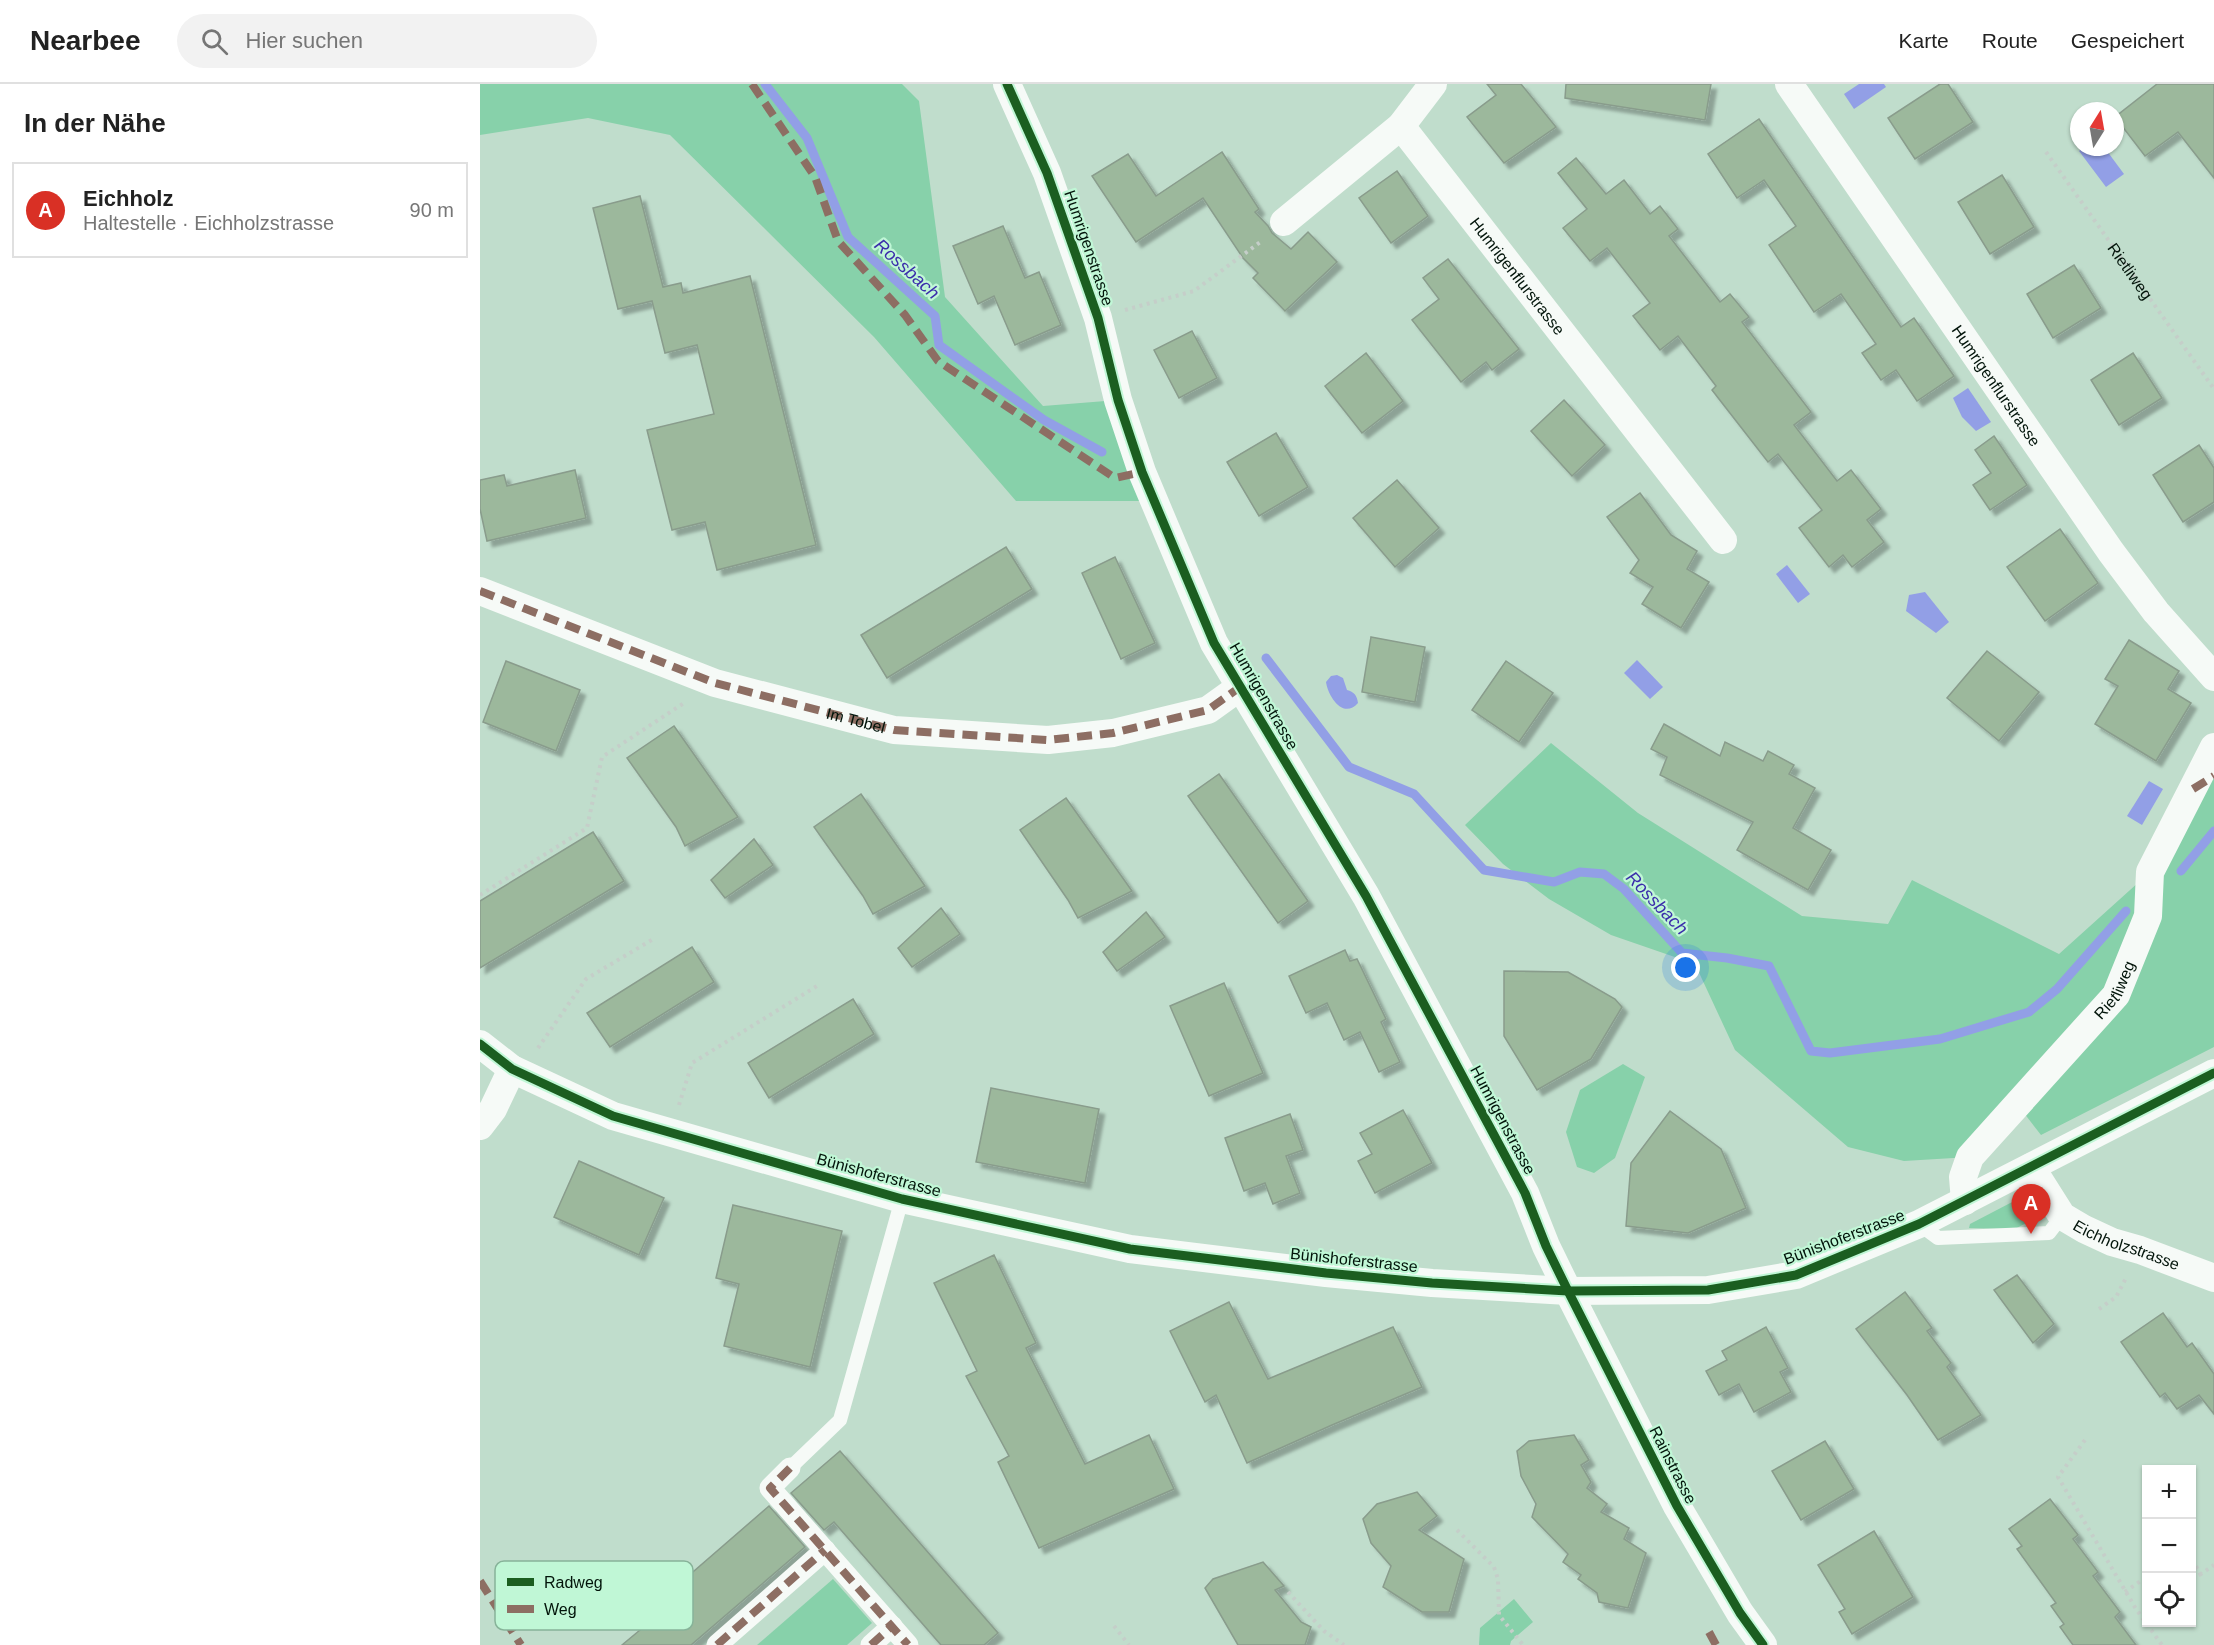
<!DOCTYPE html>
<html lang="de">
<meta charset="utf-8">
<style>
body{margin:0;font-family:Helvetica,sans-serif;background:#f2f2f2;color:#222}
.controls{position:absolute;right:18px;bottom:18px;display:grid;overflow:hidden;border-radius:0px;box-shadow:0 2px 4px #0004}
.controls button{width:54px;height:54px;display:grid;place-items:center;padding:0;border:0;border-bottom:2px solid #e0e0e0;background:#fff;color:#222;font:30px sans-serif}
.compass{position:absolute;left:1590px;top:18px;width:54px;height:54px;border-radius:50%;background:#fff;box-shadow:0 2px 4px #0004;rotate:11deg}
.you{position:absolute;left:1206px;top:884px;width:21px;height:21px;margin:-15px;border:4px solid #fff;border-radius:50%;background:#1a73e8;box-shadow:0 0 0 9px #1a73e833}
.badge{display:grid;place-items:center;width:39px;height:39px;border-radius:50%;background:#d93025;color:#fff;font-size:20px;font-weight:700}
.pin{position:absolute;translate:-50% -50px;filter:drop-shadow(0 2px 3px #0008)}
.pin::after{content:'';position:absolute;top:32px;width:21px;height:18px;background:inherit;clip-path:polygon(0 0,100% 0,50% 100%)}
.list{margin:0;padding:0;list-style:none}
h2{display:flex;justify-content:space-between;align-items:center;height:78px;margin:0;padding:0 24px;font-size:26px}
h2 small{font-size:20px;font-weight:400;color:#767676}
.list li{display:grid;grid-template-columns:39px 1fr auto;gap:18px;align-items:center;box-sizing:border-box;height:96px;margin:0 12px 12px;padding:0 12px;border:2px solid #e0e0e0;border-radius:0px}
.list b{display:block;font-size:22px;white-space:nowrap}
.list p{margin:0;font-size:20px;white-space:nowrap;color:#767676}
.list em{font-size:20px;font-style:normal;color:#767676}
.icon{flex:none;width:33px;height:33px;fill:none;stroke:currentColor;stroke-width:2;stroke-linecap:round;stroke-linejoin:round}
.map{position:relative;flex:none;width:1734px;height:1561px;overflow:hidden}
header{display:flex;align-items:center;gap:36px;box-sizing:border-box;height:84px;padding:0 30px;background:#fff;border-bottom:2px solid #e0e0e0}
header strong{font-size:28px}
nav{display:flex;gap:33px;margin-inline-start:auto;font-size:21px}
.search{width:420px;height:54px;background:#f2f2f2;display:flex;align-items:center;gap:15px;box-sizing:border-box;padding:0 21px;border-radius:33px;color:#767676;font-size:22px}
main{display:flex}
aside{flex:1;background:#fff}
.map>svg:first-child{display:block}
.green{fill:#87d1aa}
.water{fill:#929fe6}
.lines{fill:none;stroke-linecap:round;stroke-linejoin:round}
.stream{stroke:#929fe6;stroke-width:9}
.building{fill:#9cb89c;stroke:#899c8c;stroke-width:1.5;filter:url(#shadow)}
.path{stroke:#c5cec9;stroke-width:4;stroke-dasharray:3 4.5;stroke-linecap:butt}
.service{stroke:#f6faf7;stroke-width:14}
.pedestrian{stroke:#f6faf7;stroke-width:21}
.minor{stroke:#f6faf7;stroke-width:28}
.quiet{stroke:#8d6e63;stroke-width:8;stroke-dasharray:15 8;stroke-linecap:butt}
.cycleway-casing{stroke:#c0f7d6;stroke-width:13}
.cycleway{stroke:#1b5e20;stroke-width:9}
.labels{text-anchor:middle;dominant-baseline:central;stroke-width:4.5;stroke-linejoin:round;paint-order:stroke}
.street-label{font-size:16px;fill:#02140a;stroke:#c0f7d6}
.water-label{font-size:18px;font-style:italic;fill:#3b2eab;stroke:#c0f7d6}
.key{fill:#c0f7d6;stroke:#87b399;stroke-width:1.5}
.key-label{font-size:16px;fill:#02140a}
</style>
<header>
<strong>Nearbee</strong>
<div class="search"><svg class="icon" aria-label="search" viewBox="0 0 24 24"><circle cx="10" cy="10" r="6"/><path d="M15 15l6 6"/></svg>Hier suchen</div>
<nav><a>Karte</a><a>Route</a><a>Gespeichert</a></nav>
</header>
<main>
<aside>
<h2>In der Nähe<small></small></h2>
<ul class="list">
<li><span class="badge">A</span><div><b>Eichholz</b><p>Haltestelle · Eichholzstrasse</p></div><em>90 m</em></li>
</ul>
</aside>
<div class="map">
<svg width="1734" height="1561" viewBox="0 0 1734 1561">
<defs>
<filter id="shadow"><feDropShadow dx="5.5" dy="5.5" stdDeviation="1.5" flood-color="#0004"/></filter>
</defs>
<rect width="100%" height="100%" fill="#c0ddcc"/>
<g class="green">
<path d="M 0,0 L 422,0 L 439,17 L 465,213 L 563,322 L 638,316 L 673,417 L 536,417 L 394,253 L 190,51 L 108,34 L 0,51 Z"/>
<path d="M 1071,659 L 1158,729 L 1322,832 L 1408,840 L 1432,796 L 1579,870 L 1670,788 L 1734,663 L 1734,963 L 1561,1051 L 1537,1020 L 1490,1073 L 1424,1077 L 1368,1063 L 1255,966 L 1215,880 L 1131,851 L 1069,815 L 1023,780 L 985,741 Z"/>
<path d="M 1143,980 L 1165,993 L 1135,1074 L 1114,1089 L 1097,1083 L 1086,1048 L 1100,1006 Z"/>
<path d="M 1542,1115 L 1550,1126 L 1548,1138 L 1535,1145 L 1489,1144 L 1490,1140 L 1536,1116 Z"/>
<path d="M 353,1495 L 392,1539 L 367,1561 L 277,1561 Z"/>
<path d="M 1034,1515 L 1053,1538 L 1031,1557 L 1030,1561 L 999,1561 L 1000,1544 Z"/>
</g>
<g class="water">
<path d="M 1379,0 L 1404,0 L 1406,3 L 1374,25 L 1364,10 Z"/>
<path d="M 1604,63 L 1624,63 L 1644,90 L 1626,103 L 1599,67 Z"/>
<path d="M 1488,304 L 1511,338 L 1496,347 L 1482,333 L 1473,314 Z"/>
<path d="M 1307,481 L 1330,510 L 1318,519 L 1296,490 Z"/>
<path d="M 1445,508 L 1469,538 L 1456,549 L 1426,527 L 1429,511 Z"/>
<path d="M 1157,576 L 1183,603 L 1170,615 L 1144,589 Z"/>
<path d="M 857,591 L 863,594 L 867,606 C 874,608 877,611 878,619 C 863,636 848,612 846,598 L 851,592 Z"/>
<path d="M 1669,697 L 1683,705 L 1662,741 L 1647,732 Z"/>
</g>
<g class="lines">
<g class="stream">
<path d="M 285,0 L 327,54 L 368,153 L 455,232 L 459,261 L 564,336 L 622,368"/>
<path d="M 786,574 L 869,683 L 934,710 L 1004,786 L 1074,798 L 1100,788 L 1124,790 L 1144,805 L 1202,869 L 1247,874 L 1289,882 L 1331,967 L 1350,969 L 1460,955 L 1549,928 L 1577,905 L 1646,827"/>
<path d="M 1701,787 L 1734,747"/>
</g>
</g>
<g class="building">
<path d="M 1007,0 L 1041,0 L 1076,43 L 1024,79 L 987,33 L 1016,11 Z"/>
<path d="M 1086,0 L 1231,0 L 1225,36 L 1085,14 Z"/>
<path d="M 1460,0 L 1468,0 L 1493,38 L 1435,75 L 1408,34 Z"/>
<path d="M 1677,0 L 1734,0 L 1734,94 L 1698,48 L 1665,72 L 1635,33 Z"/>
<path d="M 1279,35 L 1421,243 L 1434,234 L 1474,292 L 1437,317 L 1416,286 L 1401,296 L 1382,269 L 1396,260 L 1361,210 L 1334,228 L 1289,161 L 1316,142 L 1284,96 L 1257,114 L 1228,70 Z"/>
<path d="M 742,68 L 779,125 L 775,128 L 788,142 L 792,149 L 811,165 L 828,148 L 857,178 L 805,227 L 773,194 L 778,189 L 763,174 L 723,114 L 656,158 L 612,92 L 648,70 L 676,112 Z"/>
<path d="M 1096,74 L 1126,110 L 1144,96 L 1170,130 L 1180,122 L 1198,145 L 1189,152 L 1240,218 L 1250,210 L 1269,233 L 1262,238 L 1331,328 L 1314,341 L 1357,397 L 1371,386 L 1401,425 L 1387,436 L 1404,458 L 1372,483 L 1363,471 L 1349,483 L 1319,444 L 1342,426 L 1298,370 L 1288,378 L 1232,306 L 1236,302 L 1198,252 L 1180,266 L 1153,232 L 1170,219 L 1127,164 L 1110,177 L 1083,144 L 1107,125 L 1078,89 Z"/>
<path d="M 917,87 L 948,132 L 911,159 L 879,114 Z"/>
<path d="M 1522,91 L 1554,143 L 1510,170 L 1478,118 Z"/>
<path d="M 160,112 L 183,203 L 201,199 L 203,209 L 270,192 L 336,461 L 237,486 L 225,438 L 192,446 L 167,346 L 234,330 L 217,261 L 185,269 L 172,217 L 138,225 L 113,124 Z"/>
<path d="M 523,142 L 545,194 L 559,188 L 581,241 L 535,261 L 514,212 L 498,220 L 473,162 Z"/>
<path d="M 968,175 L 1039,265 L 1012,286 L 1006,278 L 981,298 L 932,236 L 959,215 L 943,194 Z"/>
<path d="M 1594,181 L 1621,224 L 1573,254 L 1547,210 Z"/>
<path d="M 712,247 L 737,294 L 699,314 L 674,266 Z"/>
<path d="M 886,269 L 923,317 L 882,349 L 845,302 Z"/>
<path d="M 1653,269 L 1682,314 L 1639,341 L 1611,296 Z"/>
<path d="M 1084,316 L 1125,361 L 1092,392 L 1051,347 Z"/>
<path d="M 796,349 L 828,403 L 779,432 L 747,378 Z"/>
<path d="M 1514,352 L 1547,401 L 1510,426 L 1493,401 L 1511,389 L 1495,366 Z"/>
<path d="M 1719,361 L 1734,384 L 1734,418 L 1703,438 L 1673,391 Z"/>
<path d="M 95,386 L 106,434 L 7,457 L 0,425 L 0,396 L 24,391 L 27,402 Z"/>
<path d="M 917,396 L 959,444 L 915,483 L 873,434 Z"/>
<path d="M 1160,409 L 1191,451 L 1217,467 L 1207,485 L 1229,498 L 1201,544 L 1162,520 L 1173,503 L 1150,489 L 1159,476 L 1127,433 Z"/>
<path d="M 1580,445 L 1618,499 L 1565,537 L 1527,483 Z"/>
<path d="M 526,463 L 552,505 L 407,594 L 381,551 Z"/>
<path d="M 635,473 L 675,559 L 641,575 L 602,489 Z"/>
<path d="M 891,553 L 945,563 L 935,618 L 882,608 Z"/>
<path d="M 1649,556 L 1699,587 L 1688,605 L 1711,619 L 1676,677 L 1615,640 L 1638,602 L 1625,595 Z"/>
<path d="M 1507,567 L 1559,608 L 1519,657 L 1467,614 Z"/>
<path d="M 26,577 L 100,606 L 76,667 L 3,638 Z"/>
<path d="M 1026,577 L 1073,609 L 1039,658 L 992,626 Z"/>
<path d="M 1184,640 L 1240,672 L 1245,658 L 1283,677 L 1288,667 L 1314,681 L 1309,690 L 1335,704 L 1313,744 L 1351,766 L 1328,806 L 1257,766 L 1273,738 L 1180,691 L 1187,673 L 1171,665 Z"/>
<path d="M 194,642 L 258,733 L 205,762 L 196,743 L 147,674 Z"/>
<path d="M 739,690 L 828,817 L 798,839 L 708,712 Z"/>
<path d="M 381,710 L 445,802 L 393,830 L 383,812 L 334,743 Z"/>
<path d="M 586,714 L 652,807 L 598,834 L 588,816 L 540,746 Z"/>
<path d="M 113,748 L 144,797 L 0,884 L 0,817 Z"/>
<path d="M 274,755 L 293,781 L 245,814 L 231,796 Z"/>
<path d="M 461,824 L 480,850 L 432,883 L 418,864 Z"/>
<path d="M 666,828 L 685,853 L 637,887 L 623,868 Z"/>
<path d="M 212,863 L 234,898 L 130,963 L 107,929 Z"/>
<path d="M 865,866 L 870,877 L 877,875 L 906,935 L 901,938 L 920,978 L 899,988 L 880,948 L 864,956 L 847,919 L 826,929 L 809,892 Z"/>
<path d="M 1024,887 L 1088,888 L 1135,915 L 1142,923 L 1111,975 L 1057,1006 L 1024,952 Z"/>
<path d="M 744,899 L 783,989 L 729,1012 L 690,922 Z"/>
<path d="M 373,915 L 394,950 L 289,1014 L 268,979 Z"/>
<path d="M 511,1004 L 619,1025 L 605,1099 L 496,1078 Z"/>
<path d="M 923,1026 L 952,1079 L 895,1109 L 878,1077 L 892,1070 L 880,1049 Z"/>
<path d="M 1190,1027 L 1241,1065 L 1266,1124 L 1208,1149 L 1146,1142 L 1151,1079 Z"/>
<path d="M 810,1030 L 823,1066 L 806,1072 L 820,1109 L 793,1120 L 785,1099 L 764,1107 L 745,1054 Z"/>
<path d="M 99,1077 L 184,1114 L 159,1171 L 74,1133 Z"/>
<path d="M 253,1121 L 362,1147 L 330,1283 L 244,1262 L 259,1200 L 236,1194 Z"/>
<path d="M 514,1171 L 556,1259 L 546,1264 L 605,1380 L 669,1351 L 694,1405 L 559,1464 L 518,1378 L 529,1372 L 486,1292 L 497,1287 L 454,1199 Z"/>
<path d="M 1537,1191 L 1574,1240 L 1553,1259 L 1514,1206 Z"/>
<path d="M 1425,1208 L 1452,1244 L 1447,1247 L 1471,1279 L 1467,1283 L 1501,1331 L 1458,1356 L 1427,1311 L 1376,1245 Z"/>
<path d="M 749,1218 L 788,1295 L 913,1243 L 942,1303 L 852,1341 L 767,1379 L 736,1311 L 725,1318 L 690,1247 Z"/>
<path d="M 1683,1229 L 1707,1263 L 1712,1259 L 1734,1290 L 1734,1330 L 1719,1311 L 1697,1325 L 1685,1309 L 1680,1313 L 1641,1258 Z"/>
<path d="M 1286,1243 L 1308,1284 L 1300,1288 L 1311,1308 L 1274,1328 L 1259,1300 L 1239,1311 L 1226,1287 L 1247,1276 L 1242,1267 Z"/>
<path d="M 1094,1351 L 1109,1376 L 1101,1381 L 1111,1398 L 1107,1404 L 1127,1420 L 1121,1428 L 1149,1444 L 1144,1455 L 1166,1469 L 1148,1524 L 1119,1518 L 1117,1509 L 1098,1495 L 1101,1491 L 1083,1478 L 1088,1470 L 1052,1433 L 1056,1420 L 1041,1392 L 1037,1367 L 1049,1357 Z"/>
<path d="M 1345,1357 L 1374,1405 L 1321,1436 L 1292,1387 Z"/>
<path d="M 360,1367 L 518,1549 L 504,1561 L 461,1561 L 354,1438 L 344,1446 L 311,1409 Z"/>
<path d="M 937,1408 L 957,1432 L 939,1446 L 984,1475 L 969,1528 L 942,1528 L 903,1503 L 911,1482 L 891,1459 L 883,1435 L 897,1420 Z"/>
<path d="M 1570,1415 L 1598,1451 L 1593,1455 L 1618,1488 L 1613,1492 L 1640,1528 L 1635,1533 L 1656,1561 L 1593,1561 L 1580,1543 L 1584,1540 L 1571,1522 L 1576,1519 L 1537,1465 L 1542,1462 L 1529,1445 Z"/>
<path d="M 289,1422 L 325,1463 L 211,1561 L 142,1561 L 160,1546 L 154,1539 Z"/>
<path d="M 1394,1447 L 1433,1513 L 1372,1550 L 1359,1528 L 1365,1525 L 1338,1481 Z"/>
<path d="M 783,1478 L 804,1502 L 795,1506 L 821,1538 L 831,1543 L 825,1561 L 758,1561 L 725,1504 L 733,1495 Z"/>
</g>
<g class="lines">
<g class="path">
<path id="s1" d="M 1566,68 L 1734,305"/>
<path d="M 645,226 L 714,207 L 783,156"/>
<path d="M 0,811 L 107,744 L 122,673 L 204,619"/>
<path d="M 58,964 L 106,895 L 175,854"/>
<path d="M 199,1021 L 212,979 L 337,902"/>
<path d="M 1619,1225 L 1636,1213 L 1647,1192"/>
<path d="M 1605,1356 L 1578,1393 L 1656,1525 L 1682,1561"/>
<path d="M 977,1446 L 1014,1483 L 1018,1495 L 1019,1531 L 1043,1561"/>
<path d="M 1712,1476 L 1721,1490 L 1734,1481"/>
<path d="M 1712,1495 L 1721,1490"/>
<path d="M 808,1508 L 844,1547 L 864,1561"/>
<path d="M 1645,1508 L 1666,1493"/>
<path d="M 634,1542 L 649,1561"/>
</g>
<g class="service">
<path d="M 1439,1140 L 1458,1154 L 1569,1149 L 1582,1132"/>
<path d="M 310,1384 L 360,1336 L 422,1115"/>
</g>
<g class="pedestrian">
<path d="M 310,1384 L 290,1404 L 428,1561"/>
<path d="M 237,1561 L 345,1466"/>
<path d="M 391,1561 L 412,1542"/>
</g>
<g class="minor">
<path d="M 527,0 L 567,89 L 618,234 L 638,316 L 662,388 L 734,559 L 886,812 L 1045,1109 L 1066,1162 L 1088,1207 L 1197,1422 L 1260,1529 L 1283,1561"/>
<path id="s2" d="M 1309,0 L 1631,468 L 1676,528 L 1734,593"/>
<path id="s3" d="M 921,42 L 1243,456"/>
<path d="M 804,138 L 921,42 L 953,0"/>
<path id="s4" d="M 0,507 L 235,599 L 414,646 L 568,656 L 633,649 L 728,626 L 760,603"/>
<path d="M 0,960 L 32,985 L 133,1032 L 422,1115 L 650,1165 L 846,1189 L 952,1199 L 1088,1207 L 1228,1206 L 1316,1191 L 1439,1140 L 1734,989"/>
<path d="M 0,1042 L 13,1025 L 32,985"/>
<path id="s5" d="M 1551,1083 L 1582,1132 L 1604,1145 L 1632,1158 L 1660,1166 L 1734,1194"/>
<path id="s6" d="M 1485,1117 L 1483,1093 L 1490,1073 L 1636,911 L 1668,832 L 1670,788 L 1734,663"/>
</g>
<g class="quiet">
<path d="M 272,0 L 335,93 L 358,157 L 425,231 L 458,277 L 635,394 L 662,388"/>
<path d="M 0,507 L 235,599 L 414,646 L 568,656 L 633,649 L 728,626 L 760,603"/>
<path d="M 1713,705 L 1734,692"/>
<path d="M 310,1384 L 290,1404 L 428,1561"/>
<path d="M 0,1497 L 41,1561"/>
<path d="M 1229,1548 L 1236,1561"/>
<path d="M 237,1561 L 345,1466"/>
<path d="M 391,1561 L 412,1542"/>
</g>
<g class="cycleway-casing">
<g id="cycleway">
<path d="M 527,0 L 567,89 L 618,234 L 638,316 L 662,388 L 734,559 L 886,812 L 1045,1109 L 1066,1162 L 1088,1207 L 1197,1422 L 1260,1529 L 1283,1561"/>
<path d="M 0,960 L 32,985 L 133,1032 L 422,1115 L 650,1165 L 846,1189 L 952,1199 L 1088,1207 L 1228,1206 L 1316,1191 L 1439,1140 L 1734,989"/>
</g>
</g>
<use href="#cycleway" class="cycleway"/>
</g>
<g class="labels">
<g class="street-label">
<text transform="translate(609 164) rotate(71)">Humrigenstrasse</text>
<text stroke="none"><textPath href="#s1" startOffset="146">Rietliweg</textPath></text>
<text stroke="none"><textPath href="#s3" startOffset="190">Humrigenflurstrasse</textPath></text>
<text stroke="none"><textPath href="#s2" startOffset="366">Humrigenflurstrasse</textPath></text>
<text transform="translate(784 612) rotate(60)">Humrigenstrasse</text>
<text stroke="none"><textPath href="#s4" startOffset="398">Im Tobel</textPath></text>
<text stroke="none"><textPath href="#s6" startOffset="267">Rietliweg</textPath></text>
<text transform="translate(1023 1036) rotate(62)">Humrigenstrasse</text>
<text transform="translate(399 1091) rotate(15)">Bünishoferstrasse</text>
<text transform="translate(1364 1153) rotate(-21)">Bünishoferstrasse</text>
<text stroke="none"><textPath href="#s5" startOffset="129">Eichholzstrasse</textPath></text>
<text transform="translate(874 1176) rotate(6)">Bünishoferstrasse</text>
<text transform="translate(1193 1381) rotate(63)">Rainstrasse</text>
</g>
<g class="water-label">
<text transform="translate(427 185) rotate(42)">Rossbach</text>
<text transform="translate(1177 819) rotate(46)">Rossbach</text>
</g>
</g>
<rect x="15" y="1477" width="198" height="69" rx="9" class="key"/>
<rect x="27" y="1494" width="27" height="8" fill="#1b5e20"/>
<rect x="27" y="1521" width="27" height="8" fill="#8d6e63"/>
<g class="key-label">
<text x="64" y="1504">Radweg</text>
<text x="64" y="1531">Weg</text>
</g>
</svg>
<div class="controls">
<button>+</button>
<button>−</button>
<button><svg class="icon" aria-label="locate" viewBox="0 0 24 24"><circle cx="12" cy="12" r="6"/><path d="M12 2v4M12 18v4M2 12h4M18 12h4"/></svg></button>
</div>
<svg class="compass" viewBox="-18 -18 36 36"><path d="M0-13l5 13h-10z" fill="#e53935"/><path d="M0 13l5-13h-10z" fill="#767676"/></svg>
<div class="you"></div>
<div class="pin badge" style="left:1551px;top:1150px">A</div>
</div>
</main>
